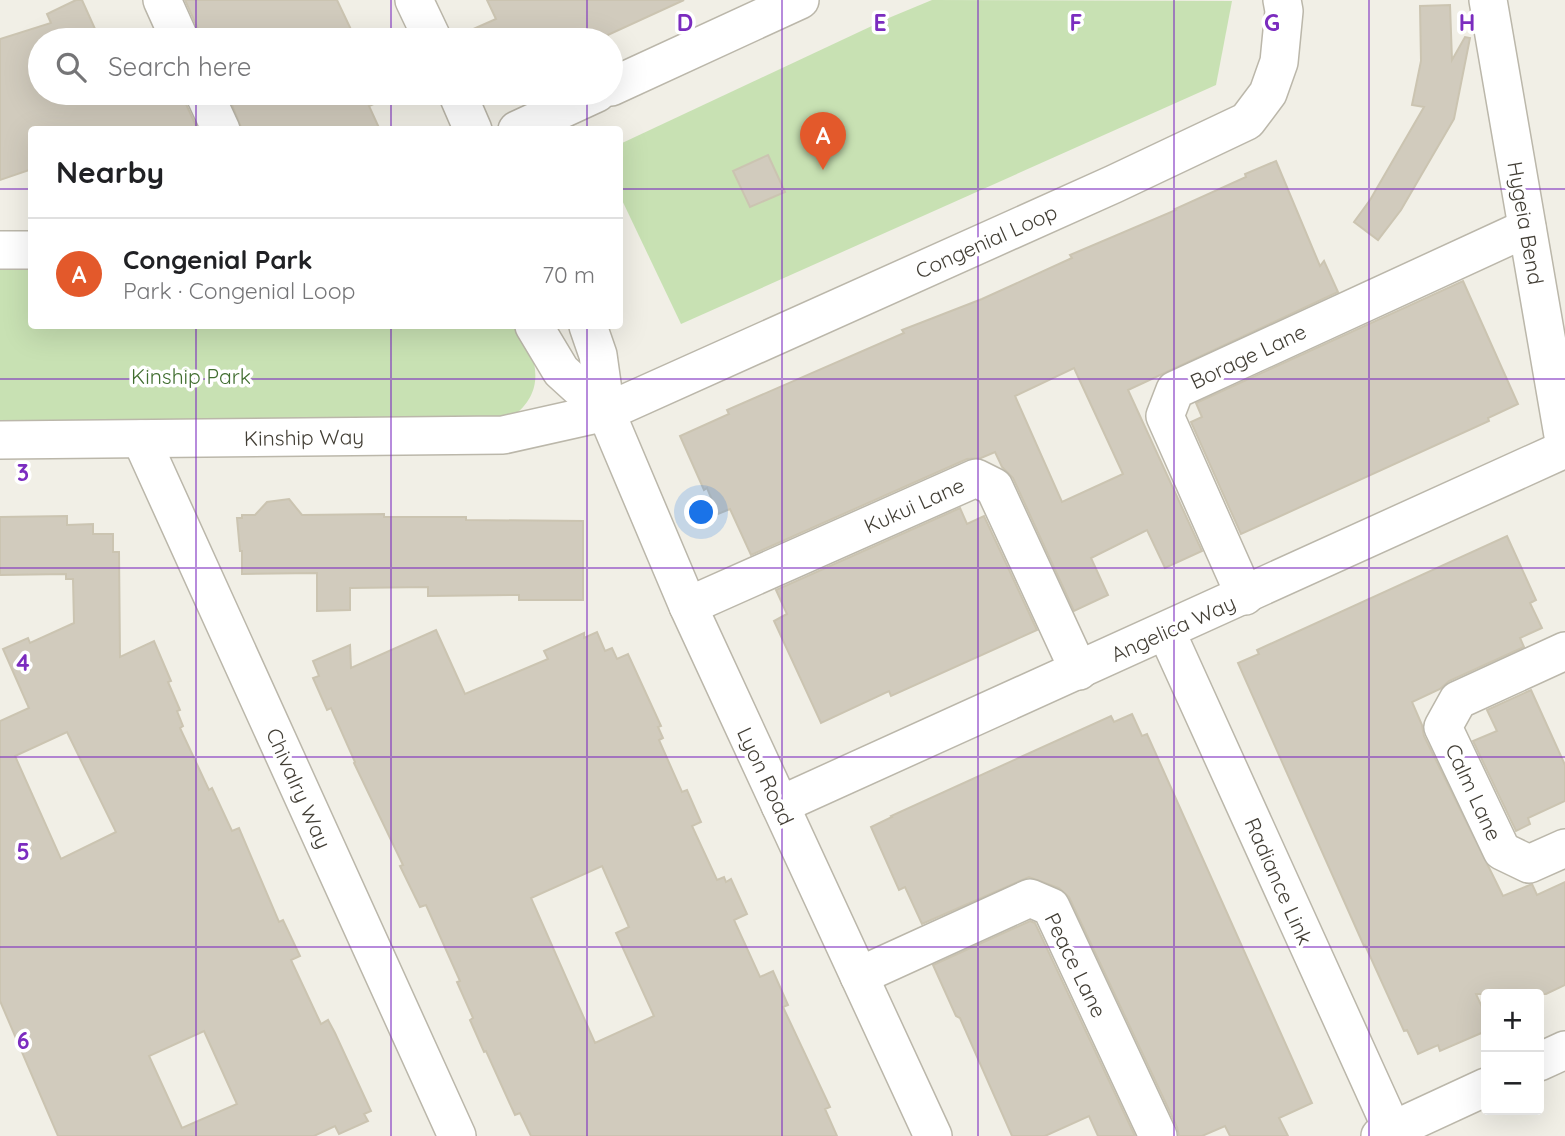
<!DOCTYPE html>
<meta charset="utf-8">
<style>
body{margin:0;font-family:Quicksand,sans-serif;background:#f2f2f2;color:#202124}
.controls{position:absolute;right:21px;bottom:21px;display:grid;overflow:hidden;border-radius:7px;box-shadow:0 7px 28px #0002}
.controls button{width:63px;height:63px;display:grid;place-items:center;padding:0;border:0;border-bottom:2px solid #e0e0e0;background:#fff;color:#202124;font:35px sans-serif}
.you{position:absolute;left:702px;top:513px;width:24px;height:24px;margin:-18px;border:5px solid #fff;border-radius:50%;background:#1a73e8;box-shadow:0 0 0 10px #1a73e833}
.badge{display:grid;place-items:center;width:46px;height:46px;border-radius:50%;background:#e3592b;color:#fff;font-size:23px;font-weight:700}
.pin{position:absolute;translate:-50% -58px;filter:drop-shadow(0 2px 4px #0008)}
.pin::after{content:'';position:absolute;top:37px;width:24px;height:21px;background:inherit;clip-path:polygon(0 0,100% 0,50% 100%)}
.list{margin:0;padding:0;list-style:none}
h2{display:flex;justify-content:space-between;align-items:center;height:91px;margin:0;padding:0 28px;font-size:30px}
h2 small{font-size:23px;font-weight:400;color:#757577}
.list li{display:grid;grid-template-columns:46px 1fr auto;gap:21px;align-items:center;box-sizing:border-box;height:112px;padding:0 28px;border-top:2px solid #e0e0e0}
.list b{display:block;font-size:26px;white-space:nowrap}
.list p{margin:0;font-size:23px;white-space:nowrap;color:#757577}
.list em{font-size:23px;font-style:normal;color:#757577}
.icon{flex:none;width:38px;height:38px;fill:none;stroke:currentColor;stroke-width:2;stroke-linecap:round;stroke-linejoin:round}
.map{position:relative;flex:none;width:1565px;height:1136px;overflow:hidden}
.search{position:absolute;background:#fff;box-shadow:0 7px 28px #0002;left:28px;top:28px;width:595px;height:77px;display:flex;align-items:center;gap:18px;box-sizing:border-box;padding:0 24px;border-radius:38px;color:#757577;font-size:26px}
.panel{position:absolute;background:#fff;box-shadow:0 7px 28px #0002;left:28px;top:126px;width:595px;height:203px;border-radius:7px}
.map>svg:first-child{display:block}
.green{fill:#c8e1b3}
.building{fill:#d1cbbd;stroke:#cbc4b1;stroke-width:2;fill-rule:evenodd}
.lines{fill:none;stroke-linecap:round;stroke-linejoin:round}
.minor-casing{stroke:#bbb7aa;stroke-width:40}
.minor{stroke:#fff;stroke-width:37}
.grid{fill:none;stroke:#7b2cbf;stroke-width:2;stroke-opacity:0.55}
.labels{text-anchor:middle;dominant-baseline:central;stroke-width:7;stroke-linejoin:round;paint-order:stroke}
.street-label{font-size:21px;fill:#433f36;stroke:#fff}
.park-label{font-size:21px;fill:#416e30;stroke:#fff}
.grid-label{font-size:23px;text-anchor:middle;font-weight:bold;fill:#7b2cbf;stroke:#fff;stroke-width:7;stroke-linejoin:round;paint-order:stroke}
</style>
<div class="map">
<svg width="1565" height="1136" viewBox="0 0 1565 1136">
<rect width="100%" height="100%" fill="#f1efe6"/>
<g class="green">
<path d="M 932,0 L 1232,1 L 1216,85 L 681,324 L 620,196 L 620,144 L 891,17 Z"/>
<path d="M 0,270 L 31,270 L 32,326 L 523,326 C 535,362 548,390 511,418 L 0,427 Z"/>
</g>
<g class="building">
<path d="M 76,0 L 82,0 L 100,40 L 40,40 L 40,93 L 183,93 L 185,102 L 198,130 L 32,130 L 32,169 L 0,180 L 0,39 L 51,23 L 47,14 Z"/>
<path d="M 185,0 L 337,0 L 356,40 L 201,40 L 199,31 Z"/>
<path d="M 487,0 L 684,0 L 597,40 L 454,40 L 453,38 L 496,19 Z"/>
<path d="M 1450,5 L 1452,60 L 1465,37 L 1470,38 L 1454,119 L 1401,210 L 1378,240 L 1354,222 L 1370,200 L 1424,107 L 1412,105 L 1421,61 L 1420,6 Z"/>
<path d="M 227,93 L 380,93 L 383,100 L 369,106 L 380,130 L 242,130 Z"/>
<path d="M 768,155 L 785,192 L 750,207 L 733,171 Z"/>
<path d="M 1276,161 L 1320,266 L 1324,261 L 1338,292 L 1128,390 L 1202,551 L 1165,568 L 1147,530 L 1091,558 L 1108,595 L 1074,611 L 1013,478 L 1002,467 L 995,452 L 981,458 L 967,459 L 751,555 L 730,509 L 718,514 L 707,488 L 704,490 L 680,436 L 729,414 L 727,410 L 904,333 L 902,330 L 982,299 L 1072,258 L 1070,255 L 1176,210 L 1175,209 L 1246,177 L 1245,174 ZM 1074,368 L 1123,474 L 1062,502 L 1015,396 Z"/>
<path d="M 1463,281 L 1518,404 L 1488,418 L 1489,421 L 1241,534 L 1191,422 L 1202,417 L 1196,403 Z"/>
<path d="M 289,499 L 302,515 L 384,514 L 384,517 L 466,517 L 466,520 L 583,521 L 583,600 L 519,600 L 519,595 L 428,596 L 428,587 L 350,588 L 350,610 L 317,611 L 317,573 L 242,574 L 242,551 L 240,551 L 237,518 L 242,518 L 242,515 L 255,515 L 267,502 Z"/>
<path d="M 960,508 L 967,524 L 984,516 L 1037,630 L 891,696 L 889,691 L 821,723 L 774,621 L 787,614 L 776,590 Z"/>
<path d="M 67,516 L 67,525 L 93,524 L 93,534 L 113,534 L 113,552 L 119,552 L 120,657 L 154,641 L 171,681 L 168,682 L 180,710 L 177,711 L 183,726 L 180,728 L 209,790 L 212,788 L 232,831 L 239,828 L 279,922 L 283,920 L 300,956 L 291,960 L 321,1024 L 328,1020 L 335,1033 L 371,1111 L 364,1114 L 368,1121 L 339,1134 L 335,1126 L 314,1136 L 58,1136 L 0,1001 L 0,721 L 29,708 L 3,649 L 28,638 L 30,643 L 74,623 L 73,579 L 66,579 L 66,574 L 0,575 L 0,517 ZM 67,732 L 116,832 L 61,859 L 15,756 ZM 204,1031 L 237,1104 L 182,1128 L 149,1056 Z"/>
<path d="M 1507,536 L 1536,600 L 1530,603 L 1542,628 L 1520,638 L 1524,647 L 1449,681 L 1440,689 L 1412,702 L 1422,725 L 1424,736 L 1503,896 L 1532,884 L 1537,895 L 1565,882 L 1565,985 L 1546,994 L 1476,994 L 1486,1016 L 1486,1031 L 1440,1051 L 1438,1045 L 1418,1054 L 1407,1030 L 1404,1031 L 1365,945 L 1364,946 L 1238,663 L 1259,654 L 1257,650 Z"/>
<path d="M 436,630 L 465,694 L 548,659 L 544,651 L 584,633 L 584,638 L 597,632 L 605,651 L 612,648 L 617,659 L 628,654 L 661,726 L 658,727 L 663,738 L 659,740 L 682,792 L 687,790 L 701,822 L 692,826 L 717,880 L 724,877 L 726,882 L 731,879 L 747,914 L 734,920 L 760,977 L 773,971 L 788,1005 L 783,1007 L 830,1107 L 825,1109 L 837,1136 L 531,1136 L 520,1113 L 515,1115 L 486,1051 L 484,1052 L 470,1020 L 473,1018 L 457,982 L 460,981 L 426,905 L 420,907 L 400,866 L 403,865 L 354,763 L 355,762 L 331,708 L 327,710 L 313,678 L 319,676 L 313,661 L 350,645 L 351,668 ZM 602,866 L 629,927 L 616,933 L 654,1016 L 595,1043 L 531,898 Z"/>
<path d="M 1531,690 L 1565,765 L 1565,801 L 1528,818 L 1530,824 L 1516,831 L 1473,741 L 1497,731 L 1487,710 Z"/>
<path d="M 1132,714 L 1142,736 L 1147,734 L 1312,1103 L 1279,1118 L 1288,1136 L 1230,1136 L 1225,1126 L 1202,1136 L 1179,1136 L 1177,1127 L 1069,897 L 1059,888 L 1029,877 L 922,924 L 905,887 L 899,890 L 871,827 L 892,817 L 891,816 L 1111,716 L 1114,722 Z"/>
<path d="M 1030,921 L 1035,923 L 1135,1136 L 1098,1136 L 1089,1116 L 1045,1136 L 1012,1136 L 960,1018 L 956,1016 L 933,965 Z"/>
</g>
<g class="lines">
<g class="minor-casing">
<g id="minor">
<path d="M 162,0 L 180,40"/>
<path d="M 414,0 L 433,40"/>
<path d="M 1488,0 L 1565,447"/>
<path d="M 611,87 L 800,0"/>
<path d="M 204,93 L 221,130"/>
<path d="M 457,93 L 473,130"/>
<path d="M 517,130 L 597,93"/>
<path d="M 0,250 L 32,250"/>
<path d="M 534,326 L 561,371 L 606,412"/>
<path d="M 588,326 L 598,355 L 606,412 L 688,606 L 933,1136"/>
<path d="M 141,439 L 457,1136"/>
<path d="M 0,440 L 503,435 L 606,412 L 1114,184 L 1247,121 L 1268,93 L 1279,62 L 1284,11 L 1282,0"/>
<path d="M 1245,596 L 1165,416 L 1175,390 L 1527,228"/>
<path d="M 688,606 L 976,478 L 994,487 L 1079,671"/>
<path d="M 1166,631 L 1395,1136"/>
<path d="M 1565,651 L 1458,700 L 1443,727 L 1502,851 L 1529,864 L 1565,848"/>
<path d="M 780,805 L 1565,449"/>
<path d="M 859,976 L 1030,898 L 1051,907 L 1158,1136"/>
<path d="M 1539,1062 L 1565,1050"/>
<path d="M 1380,1136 L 1486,1087"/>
</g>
</g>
<use href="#minor" class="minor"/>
</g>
<path class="grid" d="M 196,0 L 196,40M 391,0 L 391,40M 587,0 L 587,40M 782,0 L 782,1136M 978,0 L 978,1136M 1174,0 L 1174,1136M 1369,0 L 1369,1136M 196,93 L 196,130M 391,93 L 391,130M 587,93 L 587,130M 0,189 L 32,189M 620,189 L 1565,189M 196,326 L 196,1136M 391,326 L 391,1136M 587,326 L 587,1136M 0,379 L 1565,379M 0,568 L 1565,568M 0,757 L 1565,757M 0,947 L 1565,947"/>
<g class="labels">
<g class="street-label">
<text transform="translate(1526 223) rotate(80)">Hygeia Bend</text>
<text transform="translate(986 241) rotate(-24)">Congenial Loop</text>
<text transform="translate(1248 356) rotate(-25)">Borage Lane</text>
<text transform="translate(304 437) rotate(-1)">Kinship Way</text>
<text transform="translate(914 505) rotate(-24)">Kukui Lane</text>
<text transform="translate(1173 628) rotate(-24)">Angelica Way</text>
<text transform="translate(766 776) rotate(65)">Lyon Road</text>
<text transform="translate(299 788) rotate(66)">Chivalry Way</text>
<text transform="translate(1474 792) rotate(65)">Calm Lane</text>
<text transform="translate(1279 881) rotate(66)">Radiance Link</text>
<text transform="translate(1076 965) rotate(64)">Peace Lane</text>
</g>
<g class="park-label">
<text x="191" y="376">Kinship Park</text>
</g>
</g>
<g class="grid-label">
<text x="685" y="31">D</text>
<text x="880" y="31">E</text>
<text x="1076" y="31">F</text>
<text x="1272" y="31">G</text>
<text x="1467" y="31">H</text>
<text x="23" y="481">3</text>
<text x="23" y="671">4</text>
<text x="23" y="860">5</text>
<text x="23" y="1049">6</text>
</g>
</svg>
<div class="controls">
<button>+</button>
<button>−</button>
</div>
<div class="you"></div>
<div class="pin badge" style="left:823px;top:170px">A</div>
<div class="search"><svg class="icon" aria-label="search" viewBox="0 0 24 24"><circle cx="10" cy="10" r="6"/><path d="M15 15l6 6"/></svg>Search here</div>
<section class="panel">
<h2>Nearby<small></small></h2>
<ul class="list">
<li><span class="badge">A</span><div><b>Congenial Park</b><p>Park · Congenial Loop</p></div><em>70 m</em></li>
</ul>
</section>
</div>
